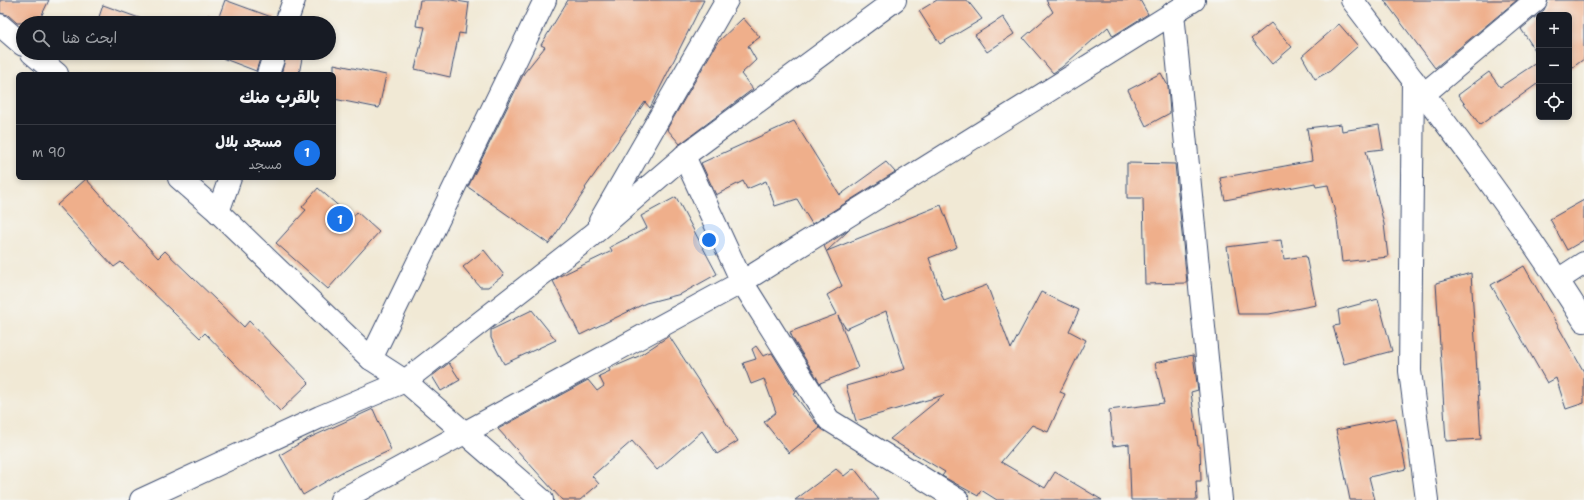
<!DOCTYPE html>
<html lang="ar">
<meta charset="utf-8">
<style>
body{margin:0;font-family:"Shantell Sans","Playpen Sans Arabic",sans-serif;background:#242831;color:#f1f3f6;direction:rtl}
.controls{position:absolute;right:12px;top:12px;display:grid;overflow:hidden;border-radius:6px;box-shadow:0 2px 6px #0003}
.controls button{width:36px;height:36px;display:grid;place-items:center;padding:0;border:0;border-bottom:1px solid #363941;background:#171b24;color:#f1f3f6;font:20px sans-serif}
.you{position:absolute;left:709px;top:240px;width:14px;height:14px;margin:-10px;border:3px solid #fff;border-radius:50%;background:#1a73e8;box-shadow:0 0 0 6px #1a73e833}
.badge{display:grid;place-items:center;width:26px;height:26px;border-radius:50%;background:#1a73e8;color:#fff;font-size:13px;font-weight:700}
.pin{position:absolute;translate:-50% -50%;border:2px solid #fff;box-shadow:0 1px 4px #0006}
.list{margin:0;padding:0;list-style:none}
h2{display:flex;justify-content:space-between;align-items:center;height:52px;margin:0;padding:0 16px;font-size:17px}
h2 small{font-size:13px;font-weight:400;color:#9ea1a6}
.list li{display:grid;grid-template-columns:26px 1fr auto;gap:12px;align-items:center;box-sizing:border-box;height:56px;padding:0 16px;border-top:1px solid #363941}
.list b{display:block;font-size:15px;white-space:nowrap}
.list p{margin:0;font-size:13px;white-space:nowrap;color:#9ea1a6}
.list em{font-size:13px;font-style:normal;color:#9ea1a6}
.icon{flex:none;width:22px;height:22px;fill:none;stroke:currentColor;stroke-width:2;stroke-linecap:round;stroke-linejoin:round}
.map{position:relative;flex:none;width:1584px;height:500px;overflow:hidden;direction:ltr}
.search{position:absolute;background:#171b24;box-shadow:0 2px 6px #0003;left:16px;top:16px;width:320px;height:44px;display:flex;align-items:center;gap:10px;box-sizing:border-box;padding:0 14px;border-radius:22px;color:#9ea1a6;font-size:15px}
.panel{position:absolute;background:#171b24;box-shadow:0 2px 6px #0003;left:16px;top:72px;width:320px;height:108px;border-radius:6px;direction:rtl}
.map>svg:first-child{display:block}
.building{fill:#efaf8b}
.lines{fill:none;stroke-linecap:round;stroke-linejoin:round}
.minor-casing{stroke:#3b4b70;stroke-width:24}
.tertiary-casing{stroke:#3b4b70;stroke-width:24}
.minor{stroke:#fff;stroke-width:22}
.tertiary{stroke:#fff;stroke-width:22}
</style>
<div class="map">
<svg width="1584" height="500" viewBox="0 0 1584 500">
<rect width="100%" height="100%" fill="#f6f6f2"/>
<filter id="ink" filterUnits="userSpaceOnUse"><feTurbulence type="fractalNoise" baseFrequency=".025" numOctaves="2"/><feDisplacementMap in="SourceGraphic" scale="8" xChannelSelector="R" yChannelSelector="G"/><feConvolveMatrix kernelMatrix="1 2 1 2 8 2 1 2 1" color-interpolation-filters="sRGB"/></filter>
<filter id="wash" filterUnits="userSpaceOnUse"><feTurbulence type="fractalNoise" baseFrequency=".012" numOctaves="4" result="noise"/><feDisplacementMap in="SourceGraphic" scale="16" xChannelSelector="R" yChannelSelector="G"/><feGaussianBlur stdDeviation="0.9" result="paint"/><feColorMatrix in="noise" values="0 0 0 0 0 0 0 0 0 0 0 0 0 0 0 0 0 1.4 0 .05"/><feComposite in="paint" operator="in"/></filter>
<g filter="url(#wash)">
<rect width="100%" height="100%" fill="#f1e9d5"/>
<g id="blocks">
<g class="building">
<path d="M 0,0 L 49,0 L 38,23 L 17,23 L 8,15 L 0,13 Z"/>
<path d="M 225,0 L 274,18 L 274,23 L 205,23 L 208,15 L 218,19 Z"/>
<path d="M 420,0 L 451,0 L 469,3 L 465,34 L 459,33 L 450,77 L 415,69 L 425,27 L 416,26 Z"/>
<path d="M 568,0 L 704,0 L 650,108 L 645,102 L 585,188 L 586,189 L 549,244 L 468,187 L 524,73 L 545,47 L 541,45 Z"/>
<path d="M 937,0 L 967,0 L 982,19 L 940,44 L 919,11 Z"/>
<path d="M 1046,0 L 1140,0 L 1148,14 L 1113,36 L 1108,27 L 1062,67 L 1053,73 L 1023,38 L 1053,12 Z"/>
<path d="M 1384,0 L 1517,0 L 1435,68 Z"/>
<path d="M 1548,0 L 1584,0 L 1584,59 L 1569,70 L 1569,15 L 1539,15 L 1539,56 L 1521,29 L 1544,10 Z"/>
<path d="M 103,5 L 153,23 L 97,23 Z"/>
<path d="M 1003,17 L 1014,34 L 987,52 L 975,35 Z"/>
<path d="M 743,18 L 760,37 L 748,46 L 756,60 L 741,74 L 753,89 L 680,144 L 667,129 L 717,43 Z"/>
<path d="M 1271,23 L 1292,47 L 1272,64 L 1251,39 Z"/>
<path d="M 1339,24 L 1358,46 L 1330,71 L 1315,79 L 1302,56 Z"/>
<path d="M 209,53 L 262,53 L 256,71 Z"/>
<path d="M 287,53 L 303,53 L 299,74 L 281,74 Z"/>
<path d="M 1539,61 L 1539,88 L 1537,84 L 1480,125 L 1458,95 L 1489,72 L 1500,87 Z"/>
<path d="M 334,64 L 386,75 L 379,108 L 334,99 Z"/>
<path d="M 1161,73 L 1168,86 L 1170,113 L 1146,126 L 1128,90 Z"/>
<path d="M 794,121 L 840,195 L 886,162 L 895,172 L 812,224 L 797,199 L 775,206 L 766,181 L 747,189 L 743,181 L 716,195 L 701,163 Z"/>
<path d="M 1341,124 L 1342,131 L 1379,125 L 1383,149 L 1366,151 L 1384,224 L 1388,257 L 1342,262 L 1337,220 L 1328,185 L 1316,187 L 1315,183 L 1225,200 L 1220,178 L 1312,161 L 1307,128 Z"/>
<path d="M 1127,163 L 1175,164 L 1187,283 L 1145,284 L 1143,198 L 1127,198 Z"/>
<path d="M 86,179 L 158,258 L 165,251 L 244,327 L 249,321 L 309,383 L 280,411 L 205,333 L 200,338 L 121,262 L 114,267 L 57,205 Z"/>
<path d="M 318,188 L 352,218 L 357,212 L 379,232 L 328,289 L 276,243 L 306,210 L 302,207 Z"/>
<path d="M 676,197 L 717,274 L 681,294 L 646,303 L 580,335 L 553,281 L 560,276 L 612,251 L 610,247 L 647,228 L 641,216 Z"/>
<path d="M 1584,200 L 1584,240 L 1567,250 L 1550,219 Z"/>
<path d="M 941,205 L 957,247 L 929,258 L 944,301 L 987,285 L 1011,349 L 1041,292 L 1079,310 L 1069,331 L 1086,340 L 1060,392 L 1065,394 L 1048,432 L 1032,425 L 1001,462 L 1045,488 L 1055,472 L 1102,500 L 997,500 L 981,490 L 978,496 L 942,476 L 945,472 L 890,439 L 944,395 L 856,421 L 846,386 L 905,369 L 886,311 L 846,329 L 838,316 L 858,368 L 820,383 L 793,339 L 790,332 L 837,314 L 827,295 L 842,286 L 824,246 L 849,230 L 827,251 Z"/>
<path d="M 1281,240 L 1284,259 L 1306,256 L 1316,305 L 1269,314 L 1238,314 L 1227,247 Z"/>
<path d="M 484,250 L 504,275 L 488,287 L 480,287 L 463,267 Z"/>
<path d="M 1524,266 L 1584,372 L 1584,403 L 1566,409 L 1556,378 L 1547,383 L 1491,285 Z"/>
<path d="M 1471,273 L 1481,439 L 1446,441 L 1436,283 Z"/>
<path d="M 1378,299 L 1392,351 L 1344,364 L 1333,326 L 1340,325 L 1338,310 Z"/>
<path d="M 532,310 L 556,340 L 504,364 L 491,338 L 491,330 Z"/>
<path d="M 669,336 L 738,441 L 717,454 L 702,431 L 657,470 L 632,441 L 592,476 L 599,484 L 580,500 L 562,500 L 498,429 L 588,380 L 597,391 L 604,386 L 599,376 L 610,371 L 609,369 L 639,356 Z"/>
<path d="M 756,346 L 763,356 L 772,353 L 796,392 L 793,393 L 820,428 L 789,453 L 764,422 L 776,412 L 764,379 L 751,384 L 743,363 L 756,359 L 752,349 Z"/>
<path d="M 1193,355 L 1198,390 L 1191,392 L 1198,446 L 1200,446 L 1201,481 L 1196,481 L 1197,500 L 1131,500 L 1129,444 L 1113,446 L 1109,410 L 1164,403 L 1155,363 Z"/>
<path d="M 449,363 L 460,380 L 441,391 L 432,376 Z"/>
<path d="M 373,409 L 391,450 L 342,472 L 303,495 L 280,455 L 307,439 Z"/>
<path d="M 1396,418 L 1406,469 L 1369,477 L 1375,500 L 1350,500 L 1336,430 Z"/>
<path d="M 854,468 L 879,500 L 795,500 L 836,469 L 844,476 Z"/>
</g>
</g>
</g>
<g filter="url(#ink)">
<use href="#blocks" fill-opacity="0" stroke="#3b4b70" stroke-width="1"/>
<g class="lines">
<g class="minor-casing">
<g id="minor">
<path d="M 1352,0 C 1432,105 1514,209 1584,321"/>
<path d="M 1173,13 L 1221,500"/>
<path d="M 286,23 L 294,0"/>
<path d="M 268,74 L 275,53"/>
<path d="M 1413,80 L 1410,371 L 1427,500"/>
<path d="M 1424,94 L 1536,0"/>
<path d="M 684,156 L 742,282 L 829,420 L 958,500"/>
<path d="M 218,212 L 230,178"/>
<path d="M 600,221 L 727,0"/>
<path d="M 1558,280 L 1584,263"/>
<path d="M 371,359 L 545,0"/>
<path d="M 141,500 L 320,417 L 405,381 L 591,236 L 684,156 L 895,0"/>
<path d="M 341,500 L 742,282 L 1194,0"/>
</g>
</g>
<g class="tertiary-casing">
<g id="tertiary">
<path d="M 0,25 L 23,45"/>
<path d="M 32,53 L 57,74"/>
<path d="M 179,178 L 218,212 L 371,359 L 405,381 L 542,500"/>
</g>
</g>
<use href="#minor" class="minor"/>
<use href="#tertiary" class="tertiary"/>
</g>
</g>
</svg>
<div class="controls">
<button>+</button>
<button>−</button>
<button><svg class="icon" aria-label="locate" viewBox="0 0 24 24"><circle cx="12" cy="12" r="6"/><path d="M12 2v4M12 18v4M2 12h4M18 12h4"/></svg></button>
</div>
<div class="you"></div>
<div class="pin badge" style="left:340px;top:219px">1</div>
<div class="search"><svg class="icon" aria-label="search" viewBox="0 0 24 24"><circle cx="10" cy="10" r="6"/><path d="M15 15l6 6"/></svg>ابحث هنا</div>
<section class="panel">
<h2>بالقرب منك<small></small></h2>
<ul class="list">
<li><span class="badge">1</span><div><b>مسجد بلال</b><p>مسجد</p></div><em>90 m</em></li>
</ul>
</section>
</div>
